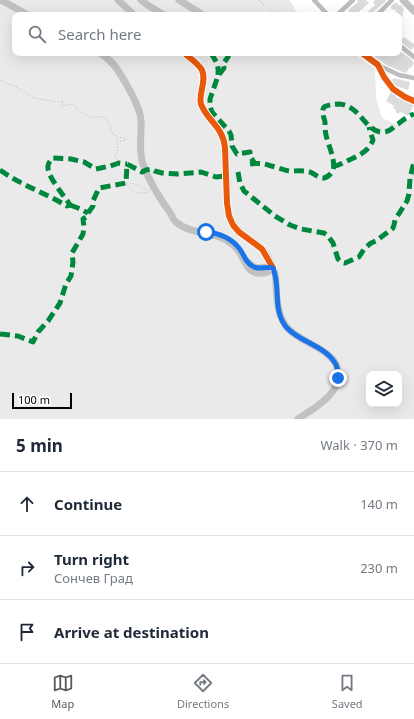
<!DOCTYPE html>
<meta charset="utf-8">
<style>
body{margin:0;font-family:"Noto Sans",sans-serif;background:#f6f6f7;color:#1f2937}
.controls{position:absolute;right:12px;bottom:12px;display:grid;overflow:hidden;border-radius:8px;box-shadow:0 4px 16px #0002}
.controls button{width:36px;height:36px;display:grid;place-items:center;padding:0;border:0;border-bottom:1px solid #e0e1e3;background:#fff;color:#1f2937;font:20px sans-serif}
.scale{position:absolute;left:12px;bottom:10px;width:60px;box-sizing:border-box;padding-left:4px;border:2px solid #000;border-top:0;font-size:11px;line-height:14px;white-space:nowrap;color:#000;-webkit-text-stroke:3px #fff;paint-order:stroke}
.stop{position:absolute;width:12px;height:12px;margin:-9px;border:3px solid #1a73e8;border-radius:50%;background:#fff}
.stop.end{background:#1a73e8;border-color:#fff;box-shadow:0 1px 4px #0008}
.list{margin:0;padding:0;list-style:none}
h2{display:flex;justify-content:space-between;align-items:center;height:52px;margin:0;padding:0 16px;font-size:17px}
h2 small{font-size:13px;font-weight:400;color:#747a83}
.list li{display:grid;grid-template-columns:26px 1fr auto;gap:12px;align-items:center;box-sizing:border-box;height:64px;padding:0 16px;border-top:1px solid #e0e1e3}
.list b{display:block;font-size:15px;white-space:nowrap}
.list p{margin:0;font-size:13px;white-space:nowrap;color:#747a83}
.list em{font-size:13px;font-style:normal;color:#747a83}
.icon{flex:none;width:22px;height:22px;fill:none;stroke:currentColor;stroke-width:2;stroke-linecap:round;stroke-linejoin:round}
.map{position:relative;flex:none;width:414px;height:419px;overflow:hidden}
.search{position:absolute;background:#fff;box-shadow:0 4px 16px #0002;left:12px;right:12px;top:12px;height:44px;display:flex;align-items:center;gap:10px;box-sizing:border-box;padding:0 14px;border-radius:8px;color:#747a83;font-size:15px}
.sheet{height:244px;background:#fff}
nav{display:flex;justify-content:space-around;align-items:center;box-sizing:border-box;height:56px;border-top:1px solid #e0e1e3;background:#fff;font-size:11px;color:#747a83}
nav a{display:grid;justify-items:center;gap:2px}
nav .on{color:#595959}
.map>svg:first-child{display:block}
.green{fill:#eaeaea;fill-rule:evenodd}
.building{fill:#dcdcdc}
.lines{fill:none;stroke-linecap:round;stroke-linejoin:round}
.path{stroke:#b8b8b8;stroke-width:1;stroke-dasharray:1 2;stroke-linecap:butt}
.street{stroke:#bebebe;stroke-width:4.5}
.secondary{stroke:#c1c1c1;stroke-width:7}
.quiet{stroke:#00873e;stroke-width:5;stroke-dasharray:10 5;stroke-linecap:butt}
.cycleway-casing{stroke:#fff;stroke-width:8}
.cycleway{stroke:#e8590c;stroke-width:6}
.route{stroke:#1a73e8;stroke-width:5}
</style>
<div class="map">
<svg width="414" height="419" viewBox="0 0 414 419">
<rect width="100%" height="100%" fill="#fff"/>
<path class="green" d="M 0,0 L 289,0 L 299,15 L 15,15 L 15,53 L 353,53 L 375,69 L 376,98 L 382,118 L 398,125 L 414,117 L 414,419 L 0,419 ZM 369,374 L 399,374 L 399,404 L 369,404 Z"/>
<g class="building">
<path d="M 357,0 L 366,0 L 369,3 L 355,15 L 352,15 L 348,10 L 358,2 Z"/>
<path d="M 375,0 L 387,0 L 370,15 L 364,15 L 375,5 L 373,2 Z"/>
<path d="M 395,3 L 398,3 L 398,5 L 401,5 L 404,8 L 402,17 L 399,17 L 399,15 L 395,15 L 396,10 L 391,9 L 391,6 Z"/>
<path d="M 404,37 L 414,44 L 414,47 L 411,50 L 401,42 L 399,41 L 399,38 L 404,38 Z"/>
<path d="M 399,50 L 400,51 L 412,60 L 412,61 L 414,63 L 411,68 L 410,67 L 406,73 L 400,71 L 387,65 L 374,56 L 376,53 L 382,53 L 387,56 L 389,53 L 399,53 Z"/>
<path d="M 393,78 L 410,82 L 408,90 L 396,86 L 392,81 Z"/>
<path d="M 391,92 L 396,96 L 396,97 L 414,105 L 408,116 L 400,111 L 399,114 L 395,112 L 396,110 L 393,108 L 394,106 L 386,101 Z"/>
</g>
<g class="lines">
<g class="path">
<path d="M 259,0 L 267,8 L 278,15"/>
<path d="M 0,80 L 22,90 L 34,98 L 46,100 L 57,102 L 63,101 L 62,106 L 73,104 L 77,107 L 77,110 L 90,117 L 104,117 L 111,127 L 110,132 L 114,134 L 117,137 L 124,138 L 126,140 L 117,142 L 118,152 L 115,156 L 119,163"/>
<path d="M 150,191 L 135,184 L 126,183 C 133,194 138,194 150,192"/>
</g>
<g class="street">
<path d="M 314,0 L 328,15"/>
<path d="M 337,15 L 353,0"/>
<path d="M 377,15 L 392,0"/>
<path d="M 399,45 L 414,57"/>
<path d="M 362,53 L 378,65 L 384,77 L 393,89 L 405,97 L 414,101"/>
<path d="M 378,65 L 399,75 L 414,78"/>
</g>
<g class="secondary">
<path d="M 1,0 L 28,15"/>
<path d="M 118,0 L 134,15"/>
<path d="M 141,0 L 149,6 L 164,15"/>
<path d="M 179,0 L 203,15"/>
<path d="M 403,0 L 414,11"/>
<path d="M 100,53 C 106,57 113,63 117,69 C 125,81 141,108 141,121 C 142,136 138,150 143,164 C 149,181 160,199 171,214 C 172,217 174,220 176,222 C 192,236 216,230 232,244 C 235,246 238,250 240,253 C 246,263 248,275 263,273 C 267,273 270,271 273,268"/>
<path d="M 184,53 C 190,58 198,63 202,70 C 207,82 198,93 201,104 C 207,121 223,126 225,148 C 225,159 226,170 227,181 C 227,199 225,217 238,230 C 244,237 253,240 260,247 C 266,252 271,262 274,270 C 276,275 276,280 276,285 C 277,299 277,314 286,326 C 298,343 334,348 338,370 C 342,394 314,408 298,419"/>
<path d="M 249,263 L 255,268 L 270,267 L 273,268"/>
</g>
<g class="quiet">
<path d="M 211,53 C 216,62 219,64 218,75"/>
<path d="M 229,53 L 228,57 L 223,64 L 224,68 L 218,76 L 210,99 L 210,106 L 212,112 L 229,131 L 231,135 L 232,146 L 237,154 L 250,152 L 250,156 L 255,164"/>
<path d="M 250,164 C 257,163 264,163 271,166 C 277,167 283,170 289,171 C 296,171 303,170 310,172 C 315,174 318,178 324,178 C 328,177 331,174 333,170 C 336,161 328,144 326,135 C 325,131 325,126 325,122 C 324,117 321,112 324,107 C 328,105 333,104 339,104 C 361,105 366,135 385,132 C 391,131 393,127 398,124 C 403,120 408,116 414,114"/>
<path d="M 333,166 C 339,166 340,164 345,162 C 357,156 368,153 373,140 L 370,131 L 369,127"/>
<path d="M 0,170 C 21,185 45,193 67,206 L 70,205 C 64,195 47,177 48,166 C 48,163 51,160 52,158 L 71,159 L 84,162 L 96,169 L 110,166 L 119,163 L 127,164"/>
<path d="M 238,172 L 240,183 L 244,191 L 275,216 L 290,225 L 301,229 L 324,233 L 328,236 L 333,243 L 338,259 L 341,262 L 345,263 L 359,257 L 364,249 L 371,243 L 376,241 L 393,228 L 394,225 L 395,220 L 407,201 L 409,194 L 410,178 L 414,162"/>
<path d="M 70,205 L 78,208 L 88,213"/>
<path d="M 0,334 L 18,336 L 33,342 L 38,332 L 48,321 L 60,303 L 66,284 L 71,276 L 73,262 L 72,253 L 83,234 L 84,227 L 83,219 L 88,216 L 88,213 L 93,206 L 93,201 L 99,188 L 126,183 L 127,164 L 142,172 L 146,170 L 152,169 L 155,171 L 162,173 L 178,174 L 201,172 L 216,177 L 226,176"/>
</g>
<g class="cycleway-casing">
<g id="cycleway">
<path d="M 184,53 C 190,58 198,63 202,70 C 207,82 198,93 201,104 C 207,121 223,126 225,148 L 227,203 L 229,216 L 233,225 L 239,232 L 262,249 L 273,268"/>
<path d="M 362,53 L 378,65 L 384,77 L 393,89 L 405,97 L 414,101"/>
</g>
</g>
<use href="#cycleway" class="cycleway"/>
</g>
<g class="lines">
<path class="route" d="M 206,232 C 218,233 230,237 239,248 C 244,254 246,264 254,267 C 260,270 267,266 273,268 C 281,287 272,311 287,328 C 300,342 325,346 335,363 C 338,367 338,372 338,378"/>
</g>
</svg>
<div class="controls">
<button><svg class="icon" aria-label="layers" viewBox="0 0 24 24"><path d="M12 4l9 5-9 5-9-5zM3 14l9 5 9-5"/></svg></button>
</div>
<div class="scale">100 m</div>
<div class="stop" style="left:206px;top:232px"></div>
<div class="stop end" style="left:338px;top:378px"></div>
<div class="search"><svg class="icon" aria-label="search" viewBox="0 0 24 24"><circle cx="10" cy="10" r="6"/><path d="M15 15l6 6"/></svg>Search here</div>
</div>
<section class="sheet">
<h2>5 min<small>Walk · 370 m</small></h2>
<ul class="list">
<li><svg class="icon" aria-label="ahead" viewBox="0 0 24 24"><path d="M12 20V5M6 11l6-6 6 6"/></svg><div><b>Continue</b></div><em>140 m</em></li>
<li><svg class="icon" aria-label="right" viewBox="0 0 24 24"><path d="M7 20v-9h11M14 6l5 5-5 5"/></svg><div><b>Turn right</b><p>Сончев Град</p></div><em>230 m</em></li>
<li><svg class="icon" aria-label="arrive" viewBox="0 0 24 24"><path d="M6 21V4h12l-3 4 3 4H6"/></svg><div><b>Arrive at destination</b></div></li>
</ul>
</section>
<nav>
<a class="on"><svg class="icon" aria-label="map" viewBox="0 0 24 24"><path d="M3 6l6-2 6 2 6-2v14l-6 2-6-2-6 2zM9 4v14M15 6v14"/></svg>Map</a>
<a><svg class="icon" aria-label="directions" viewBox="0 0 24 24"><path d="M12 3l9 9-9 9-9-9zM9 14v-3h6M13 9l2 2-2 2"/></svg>Directions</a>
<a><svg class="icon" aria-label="saved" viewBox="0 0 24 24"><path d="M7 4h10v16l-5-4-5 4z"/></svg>Saved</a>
</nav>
